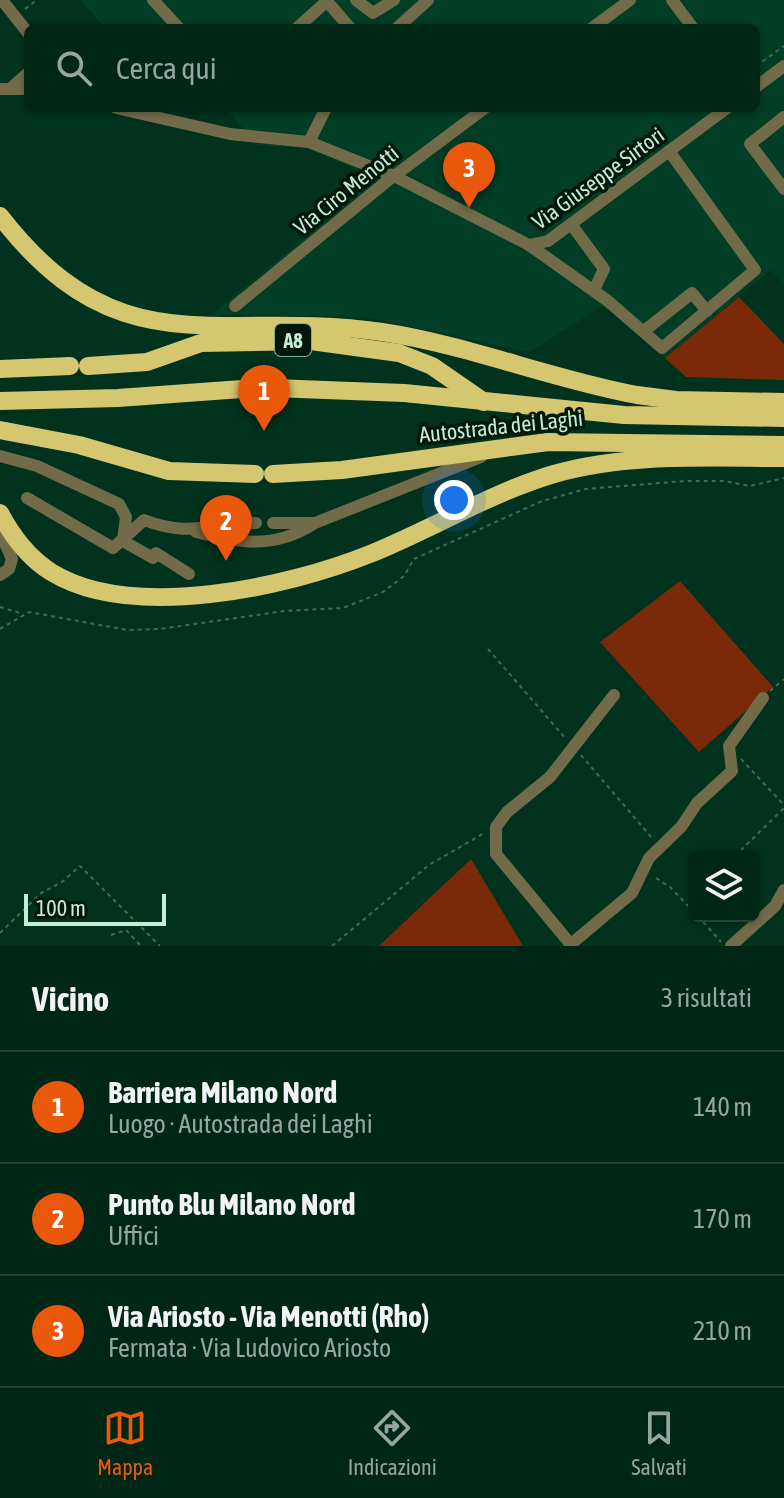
<!DOCTYPE html>
<html lang="it">
<meta charset="utf-8">
<style>
body{margin:0;font-family:"Asap Condensed",sans-serif;background:#0a2e1f;color:#f1f3f6}
.controls{position:absolute;right:24px;bottom:24px;display:grid;overflow:hidden;border-radius:12px;box-shadow:0 2px 6px #0004}
.controls button{width:72px;height:72px;display:grid;place-items:center;padding:0;border:0;border-bottom:2px solid #224335;background:#002616;color:#f1f3f6;font:40px sans-serif}
.scale{position:absolute;left:24px;bottom:20px;width:142px;box-sizing:border-box;padding-left:8px;border:4px solid #c4edd5;border-top:0;font-size:22px;line-height:28px;white-space:nowrap;color:#c4edd5;-webkit-text-stroke:6px #00170a;paint-order:stroke}
.you{position:absolute;left:454px;top:500px;width:28px;height:28px;margin:-20px;border:6px solid #fff;border-radius:50%;background:#1a73e8;box-shadow:0 0 0 12px #1a73e833}
.badge{display:grid;place-items:center;width:52px;height:52px;border-radius:50%;background:#ea580c;color:#fff;font-size:26px;font-weight:700}
.pin{position:absolute;translate:-50% -66px;filter:drop-shadow(0 2px 4px #0008)}
.pin::after{content:'';position:absolute;top:42px;width:28px;height:24px;background:inherit;clip-path:polygon(0 0,100% 0,50% 100%)}
.list{margin:0;padding:0;list-style:none}
h2{display:flex;justify-content:space-between;align-items:center;height:104px;margin:0;padding:0 32px;font-size:34px}
h2 small{font-size:26px;font-weight:400;color:#95a5a1}
.list li{display:grid;grid-template-columns:52px 1fr auto;gap:24px;align-items:center;box-sizing:border-box;height:112px;padding:0 32px;border-top:2px solid #224335}
.list b{display:block;font-size:30px;white-space:nowrap}
.list p{margin:0;font-size:26px;white-space:nowrap;color:#95a5a1}
.list em{font-size:26px;font-style:normal;color:#95a5a1}
.icon{flex:none;width:44px;height:44px;fill:none;stroke:currentColor;stroke-width:2;stroke-linecap:round;stroke-linejoin:round}
.map{position:relative;flex:none;width:784px;height:946px;overflow:hidden}
.search{position:absolute;background:#002616;box-shadow:0 2px 6px #0004;left:24px;right:24px;top:24px;height:88px;display:flex;align-items:center;gap:20px;box-sizing:border-box;padding:0 28px;border-radius:12px;color:#95a5a1;font-size:30px}
.sheet{height:440px;background:#002616}
nav{display:flex;justify-content:space-around;align-items:center;box-sizing:border-box;height:112px;border-top:2px solid #224335;background:#002616;font-size:22px;color:#95a5a1}
nav a{display:grid;justify-items:center;gap:4px}
nav .on{color:#ea580c}
.map>svg:first-child{display:block}
.built{fill:#023d25}
.green{fill:#7b2a09}
.lines{fill:none;stroke-linecap:round;stroke-linejoin:round}
.path{stroke:#3c6c56;stroke-width:2;stroke-dasharray:4 4;stroke-linecap:butt}
.minor{stroke:#716b4a;stroke-width:12}
.highway{stroke:#d5c670;stroke-width:18}
.labels{text-anchor:middle;dominant-baseline:central;stroke-width:7;stroke-linejoin:round;paint-order:stroke}
.shield{fill:#00170a;stroke:#89ad98;stroke-width:2}
.shield-label{font-size:20px;font-weight:bold;fill:#c4edd5}
.street-label{font-size:22px;fill:#c4edd5;stroke:#00170a}
</style>
<div class="map">
<svg width="784" height="946" viewBox="0 0 784 946">
<rect width="100%" height="100%" fill="#00321d"/>
<path class="built" d="M 80,0 L 784,0 L 784,283 L 771,270 L 665,358 L 636,330 L 602,306 L 530,352 L 369,318 L 212,314 L 376,178 L 308,149 L 258,145 L 225,108 L 756,108 L 756,28 L 105,28 Z"/>
<g class="green">
<path d="M 739,297 L 784,344 L 784,380 L 686,377 L 665,358 Z"/>
<path d="M 680,581 L 773,687 L 699,752 L 600,642 Z"/>
<path d="M 471,859 L 523,946 L 379,946 Z"/>
</g>
<g class="lines">
<g class="path">
<path d="M 25,9 L 37,0"/>
<path d="M 756,66 L 784,46"/>
<path d="M 0,607 L 23,614"/>
<path d="M 0,629 L 29,612 L 127,630 L 160,629 L 284,611 L 343,608 L 383,592 L 404,576 L 414,559 L 542,501 L 586,489 L 685,481 L 723,481 L 750,486 L 784,478"/>
<path d="M 488,649 L 566,739"/>
<path d="M 770,691 L 784,679"/>
<path d="M 581,755 L 652,838"/>
<path d="M 741,759 L 784,805"/>
<path d="M 735,856 L 784,808"/>
<path d="M 656,878 L 670,887 L 694,912"/>
<path d="M 698,916 L 721,942"/>
<path d="M 0,933 L 41,893 L 62,882 L 80,866 L 160,946"/>
<path d="M 111,935 L 126,930 L 141,946"/>
<path d="M 332,946 L 429,865 L 484,833"/>
</g>
<g class="minor">
<path d="M 2,0 L 28,33"/>
<path d="M 153,0 L 179,28"/>
<path d="M 326,0 L 350,28"/>
<path d="M 356,0 L 373,13 L 394,0"/>
<path d="M 672,0 L 693,28"/>
<path d="M 297,28 L 327,1"/>
<path d="M 397,28 L 428,0"/>
<path d="M 592,28 L 630,0"/>
<path d="M 756,87 L 784,66"/>
<path d="M 11,88 L 28,73"/>
<path d="M 0,89 L 28,89"/>
<path d="M 116,108 L 230,134 L 309,142 L 394,176 L 529,245 L 608,301 L 662,348 L 755,270 L 669,151"/>
<path d="M 784,117 L 750,144 L 784,189"/>
<path d="M 309,142 L 326,108"/>
<path d="M 571,224 L 604,269 L 594,290"/>
<path d="M 529,245 L 548,241 L 727,108"/>
<path d="M 235,306 L 386,182 L 485,108"/>
<path d="M 644,331 L 692,293 L 707,311"/>
<path d="M 0,456 L 37,466 L 119,504 L 126,517 L 123,541"/>
<path d="M 27,498 L 113,548 L 144,520 C 191,538 209,523 256,523"/>
<path d="M 273,523 L 315,523 L 481,457"/>
<path d="M 0,532 L 12,559 L 9,569 L 0,575"/>
<path d="M 196,532 C 239,543 273,549 312,525"/>
<path d="M 123,541 L 153,558 L 156,553 L 189,574"/>
<path d="M 571,944 L 632,893 L 649,858 L 681,827 L 697,803 L 732,771 L 729,746 L 763,698"/>
<path d="M 572,946 L 496,854 L 496,827 L 507,812 L 550,777 L 614,695"/>
<path d="M 731,946 L 775,906 L 784,890"/>
</g>
<g class="highway">
<path d="M 0,216 C 121,372 219,308 382,332 C 468,345 551,379 637,395 L 676,400 L 784,402"/>
<path d="M 88,366 L 147,362 L 201,343 L 311,341 L 399,353 L 432,366 L 484,402"/>
<path d="M 0,369 L 70,366"/>
<path d="M 273,388 L 404,393 L 624,415 L 784,418"/>
<path d="M 0,401 L 118,398 L 256,388"/>
<path d="M 0,430 L 79,445 L 169,471 L 255,474"/>
<path d="M 273,474 L 342,470 L 548,442 L 784,445"/>
<path d="M 0,513 C 12,536 29,558 51,572 C 132,622 288,587 370,554 C 432,529 490,493 554,474 C 628,453 708,458 784,458"/>
</g>
</g>
<g class="labels">
<rect class="shield" x="275" y="324" width="36" height="32" rx="6"/>
<g class="shield-label">
<text x="293" y="340">A8</text>
</g>
<g class="street-label">
<text transform="translate(598 178) rotate(-36)">Via Giuseppe Sirtori</text>
<text transform="translate(346 190) rotate(-39)">Via Ciro Menotti</text>
<text transform="translate(501 426) rotate(-6)">Autostrada dei Laghi</text>
</g>
</g>
</svg>
<div class="controls">
<button><svg class="icon" aria-label="layers" viewBox="0 0 24 24"><path d="M12 4l9 5-9 5-9-5zM3 14l9 5 9-5"/></svg></button>
</div>
<div class="scale">100 m</div>
<div class="you"></div>
<div class="pin badge" style="left:264px;top:431px">1</div>
<div class="pin badge" style="left:226px;top:561px">2</div>
<div class="pin badge" style="left:469px;top:208px">3</div>
<div class="search"><svg class="icon" aria-label="search" viewBox="0 0 24 24"><circle cx="10" cy="10" r="6"/><path d="M15 15l6 6"/></svg>Cerca qui</div>
</div>
<section class="sheet">
<h2>Vicino<small>3 risultati</small></h2>
<ul class="list">
<li><span class="badge">1</span><div><b>Barriera Milano Nord</b><p>Luogo · Autostrada dei Laghi</p></div><em>140 m</em></li>
<li><span class="badge">2</span><div><b>Punto Blu Milano Nord</b><p>Uffici</p></div><em>170 m</em></li>
<li><span class="badge">3</span><div><b>Via Ariosto - Via Menotti (Rho)</b><p>Fermata · Via Ludovico Ariosto</p></div><em>210 m</em></li>
</ul>
</section>
<nav>
<a class="on"><svg class="icon" aria-label="map" viewBox="0 0 24 24"><path d="M3 6l6-2 6 2 6-2v14l-6 2-6-2-6 2zM9 4v14M15 6v14"/></svg>Mappa</a>
<a><svg class="icon" aria-label="directions" viewBox="0 0 24 24"><path d="M12 3l9 9-9 9-9-9zM9 14v-3h6M13 9l2 2-2 2"/></svg>Indicazioni</a>
<a><svg class="icon" aria-label="saved" viewBox="0 0 24 24"><path d="M7 4h10v16l-5-4-5 4z"/></svg>Salvati</a>
</nav>
